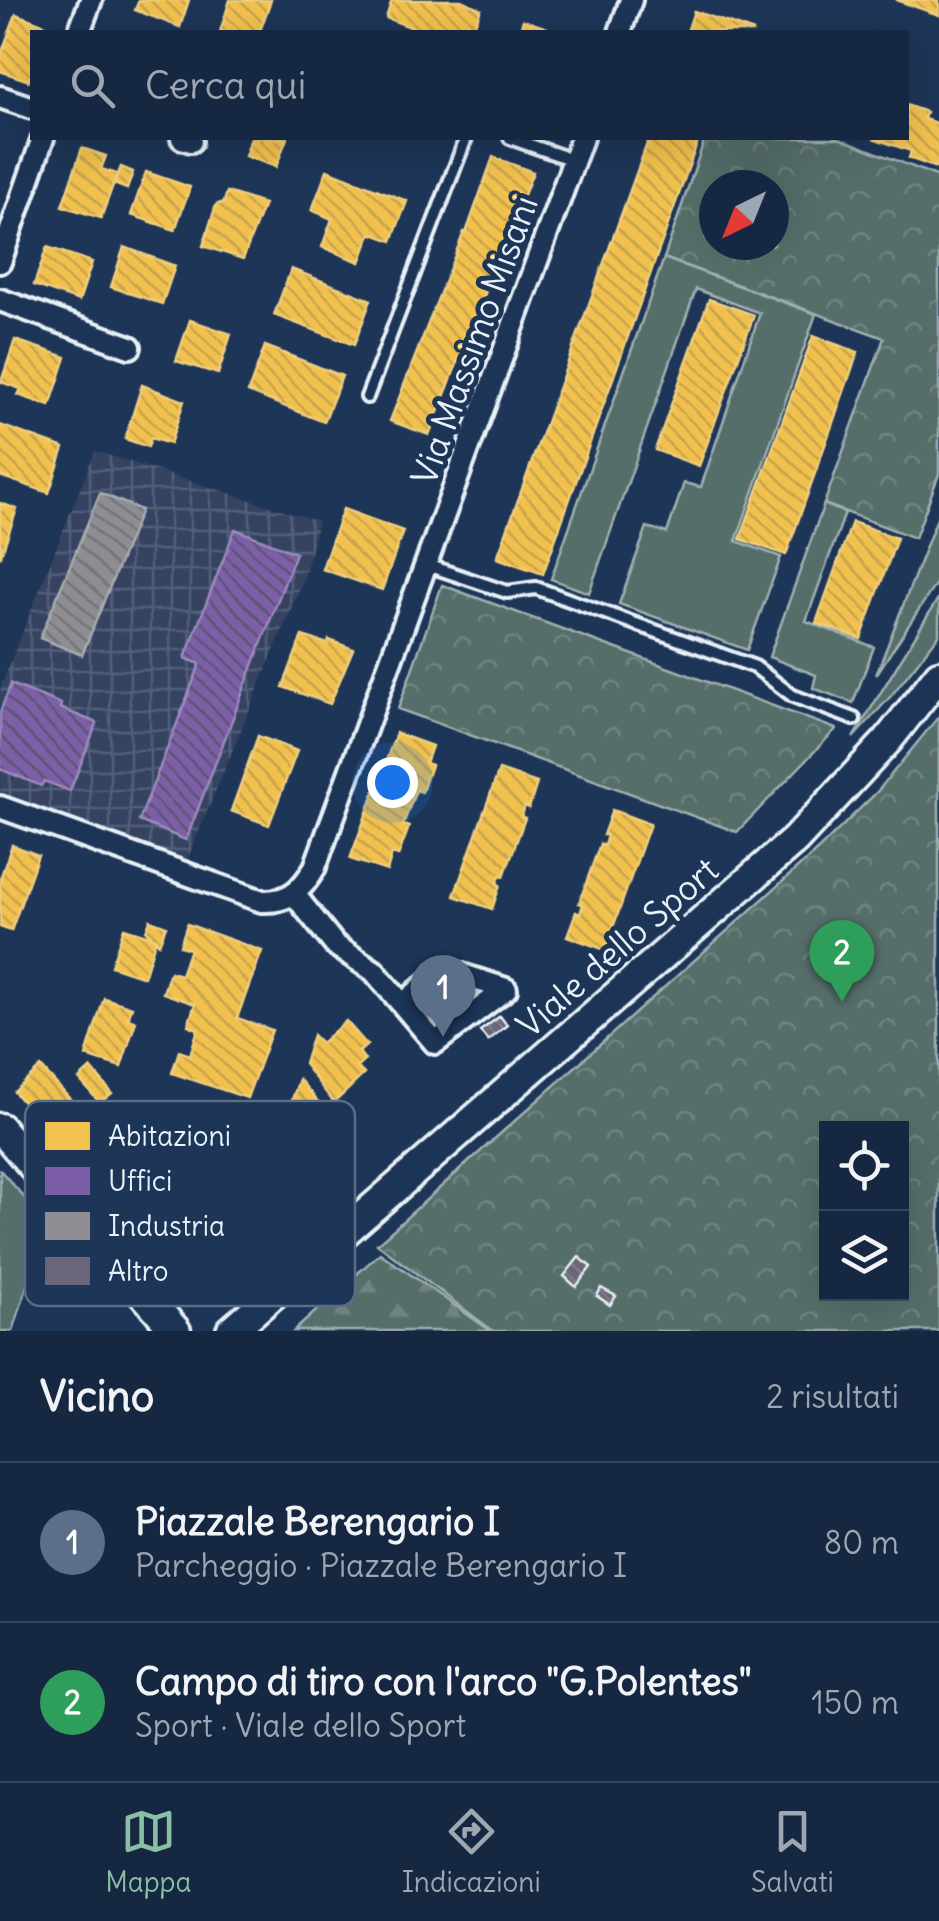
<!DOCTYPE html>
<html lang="it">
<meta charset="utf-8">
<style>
body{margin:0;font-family:Delius,sans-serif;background:#23344c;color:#f1f3f6}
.controls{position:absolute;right:30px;bottom:30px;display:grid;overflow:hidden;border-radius:0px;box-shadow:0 10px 40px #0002}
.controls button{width:90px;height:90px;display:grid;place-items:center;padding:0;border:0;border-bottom:2px solid #35445a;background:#162841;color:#f1f3f6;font:50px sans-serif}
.compass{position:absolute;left:699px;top:170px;width:90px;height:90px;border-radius:50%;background:#162841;box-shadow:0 10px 40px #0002;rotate:223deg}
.you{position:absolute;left:392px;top:782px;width:35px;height:35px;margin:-25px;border:8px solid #fff;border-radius:50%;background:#1a73e8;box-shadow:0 0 0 15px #1a73e833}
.badge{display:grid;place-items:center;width:65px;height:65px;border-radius:50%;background:#8abfa5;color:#fff;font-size:32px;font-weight:700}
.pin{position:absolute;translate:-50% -82px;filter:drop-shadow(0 2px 5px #0008)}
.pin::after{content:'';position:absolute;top:52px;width:35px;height:30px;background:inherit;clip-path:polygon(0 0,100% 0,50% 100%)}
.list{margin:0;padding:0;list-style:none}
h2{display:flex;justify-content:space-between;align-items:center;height:130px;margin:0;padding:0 40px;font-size:42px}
h2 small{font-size:32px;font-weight:400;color:#9ea6b1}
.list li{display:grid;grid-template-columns:65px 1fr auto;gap:30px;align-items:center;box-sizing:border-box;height:160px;padding:0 40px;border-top:2px solid #35445a}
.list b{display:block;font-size:38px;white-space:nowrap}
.list p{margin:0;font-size:32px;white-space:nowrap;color:#9ea6b1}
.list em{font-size:32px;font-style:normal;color:#9ea6b1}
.icon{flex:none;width:55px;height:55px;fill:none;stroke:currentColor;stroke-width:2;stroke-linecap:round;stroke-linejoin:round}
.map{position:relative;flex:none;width:939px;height:1331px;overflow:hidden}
.search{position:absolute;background:#162841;box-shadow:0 10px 40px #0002;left:30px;right:30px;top:30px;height:110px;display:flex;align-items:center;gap:25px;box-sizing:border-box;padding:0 35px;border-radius:0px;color:#9ea6b1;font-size:38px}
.sheet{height:450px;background:#162841}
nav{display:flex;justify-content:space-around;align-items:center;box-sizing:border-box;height:140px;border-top:2px solid #35445a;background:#162841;font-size:28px;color:#9ea6b1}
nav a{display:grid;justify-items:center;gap:5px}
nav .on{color:#8abfa5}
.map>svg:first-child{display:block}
.industrial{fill:url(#industrial-grid)}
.grass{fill:#576e6a;stroke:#a0b0b1;stroke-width:2.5}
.forest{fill:url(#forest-firs);stroke:#a0b0b1;stroke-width:2.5}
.park{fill:url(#park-crowns);stroke:#a0b0b1;stroke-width:2.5;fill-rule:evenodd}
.homes{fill:url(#homes-back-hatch);stroke:#efcf81;stroke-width:2.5}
.offices{fill:url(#offices-back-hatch);stroke:#9c8abf;stroke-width:2.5}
.industry{fill:url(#industry-back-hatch);stroke:#a8abb1;stroke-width:2.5}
.building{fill:url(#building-back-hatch);stroke:#e8f1f8;stroke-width:2.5}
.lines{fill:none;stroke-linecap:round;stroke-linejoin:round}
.lane-casing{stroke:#e8f1f8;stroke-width:18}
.street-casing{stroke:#e8f1f8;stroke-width:28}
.secondary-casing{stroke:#e8f1f8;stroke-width:35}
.lane{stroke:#1d3557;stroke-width:10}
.street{stroke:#1d3557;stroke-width:20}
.secondary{stroke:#1d3557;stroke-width:28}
.labels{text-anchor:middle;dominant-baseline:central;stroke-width:10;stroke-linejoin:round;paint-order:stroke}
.street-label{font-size:35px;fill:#e8f1f8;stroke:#1d3557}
.key{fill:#1d3557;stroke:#5a6d87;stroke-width:2.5}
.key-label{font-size:28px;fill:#e8f1f8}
</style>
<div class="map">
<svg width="939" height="1331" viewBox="0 0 939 1331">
<defs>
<pattern id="industrial-grid" width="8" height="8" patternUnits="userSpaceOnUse" patternTransform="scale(2.5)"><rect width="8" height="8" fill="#344361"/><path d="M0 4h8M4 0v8" fill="none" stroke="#515f78"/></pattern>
<pattern id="forest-firs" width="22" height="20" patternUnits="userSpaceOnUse" patternTransform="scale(2.5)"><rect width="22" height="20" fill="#576e6a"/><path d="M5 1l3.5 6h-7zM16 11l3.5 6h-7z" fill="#6f8380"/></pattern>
<pattern id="park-crowns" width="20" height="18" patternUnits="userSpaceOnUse" patternTransform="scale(2.5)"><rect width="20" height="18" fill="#576e6a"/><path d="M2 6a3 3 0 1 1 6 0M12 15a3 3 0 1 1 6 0" fill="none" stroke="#6f8380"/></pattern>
<pattern id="homes-back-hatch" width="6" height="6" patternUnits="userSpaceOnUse" patternTransform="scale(2.5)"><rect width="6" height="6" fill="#f2c14e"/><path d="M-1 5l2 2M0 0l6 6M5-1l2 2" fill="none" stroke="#c7a34d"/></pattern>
<pattern id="offices-back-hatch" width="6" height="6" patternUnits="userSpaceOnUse" patternTransform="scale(2.5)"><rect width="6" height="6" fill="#7b5ea7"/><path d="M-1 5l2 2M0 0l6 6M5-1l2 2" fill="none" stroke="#5e5274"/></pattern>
<pattern id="industry-back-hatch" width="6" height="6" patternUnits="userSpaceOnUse" patternTransform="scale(2.5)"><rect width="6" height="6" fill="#8d8d92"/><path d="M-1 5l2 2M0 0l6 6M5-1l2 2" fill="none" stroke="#747579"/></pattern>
<pattern id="building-back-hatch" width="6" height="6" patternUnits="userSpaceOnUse" patternTransform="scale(2.5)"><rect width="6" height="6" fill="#6a6578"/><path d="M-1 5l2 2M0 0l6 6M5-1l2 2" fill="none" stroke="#7f7c8c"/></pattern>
</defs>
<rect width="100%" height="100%" fill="#1d3557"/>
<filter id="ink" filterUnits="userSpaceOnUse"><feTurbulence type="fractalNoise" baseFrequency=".01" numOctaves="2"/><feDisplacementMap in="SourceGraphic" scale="20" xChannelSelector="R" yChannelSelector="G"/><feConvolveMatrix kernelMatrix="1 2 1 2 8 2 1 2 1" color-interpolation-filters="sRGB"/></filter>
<g filter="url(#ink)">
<path class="industrial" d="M 95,451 L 318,521 L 304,578 L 185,865 L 0,797 L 0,688 Z"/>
<g class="grass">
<path d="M 664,258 L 816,314 L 736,541 L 781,557 L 747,650 L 619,604 L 647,527 L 667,533 L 684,483 L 701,487 L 760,313 L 696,289 L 589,593 L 551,579 Z"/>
<path d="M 824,504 L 845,513 L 806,621 L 874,647 L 853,703 L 813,688 L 816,675 L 769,657 Z"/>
<path d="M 939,513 L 939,579 L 876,675 Z"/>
<path d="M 939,597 L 939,635 L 891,696 L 853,738 Z"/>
<path d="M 0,1170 L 47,1223 L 13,1331 L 0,1331 Z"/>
</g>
<path class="forest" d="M 380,1253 L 491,1331 L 294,1331 Z"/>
<g class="park">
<path d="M 705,138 L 839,138 L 939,177 L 939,474 L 915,538 L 824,504 L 884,338 L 664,258 ZM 714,185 L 774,185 L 774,245 L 714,245 Z"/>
<path d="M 442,585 L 836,729 L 737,832 L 398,709 Z"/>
<path d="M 939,716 L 939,1331 L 493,1331 L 377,1244 L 820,848 L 877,792 ZM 826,1128 L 902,1128 L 902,1294 L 826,1294 Z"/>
</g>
<g class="homes">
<path d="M 139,0 L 189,0 L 180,27 L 135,10 Z"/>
<path d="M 230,0 L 271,0 L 260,31 L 220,32 Z"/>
<path d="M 392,0 L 461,0 L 481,9 L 472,32 L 424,32 L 386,18 Z"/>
<path d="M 896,0 L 939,0 L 939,15 Z"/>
<path d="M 694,11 L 754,32 L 687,32 Z"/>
<path d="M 16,14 L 48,26 L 46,32 L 32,32 L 32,72 L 29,81 L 0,71 L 0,57 Z"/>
<path d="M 523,20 L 559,32 L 519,32 Z"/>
<path d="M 906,105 L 926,112 L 924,119 L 939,124 L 939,169 L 909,158 L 911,151 L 873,138 L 906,138 Z"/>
<path d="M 251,138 L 287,138 L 276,167 L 245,156 Z"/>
<path d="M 649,138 L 699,138 L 543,574 L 497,558 Z"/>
<path d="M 82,148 L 106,156 L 101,169 L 117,174 L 101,218 L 62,206 Z"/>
<path d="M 493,157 L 533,172 L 429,435 L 390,421 L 464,232 L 466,233 Z"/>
<path d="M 121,167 L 133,172 L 127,189 L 114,184 Z"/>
<path d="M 327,170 L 407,201 L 392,241 L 371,233 L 360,262 L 322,247 L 332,219 L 312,210 Z"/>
<path d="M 146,172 L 190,187 L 175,230 L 131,215 Z"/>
<path d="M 227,192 L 264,204 L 243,259 L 203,246 L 216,205 L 224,202 Z"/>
<path d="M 47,247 L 92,262 L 79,301 L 34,285 Z"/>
<path d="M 124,247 L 175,266 L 162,304 L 111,287 Z"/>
<path d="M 291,269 L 371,300 L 354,345 L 274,315 Z"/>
<path d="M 709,299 L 754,315 L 699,466 L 655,450 Z"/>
<path d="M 190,320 L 231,334 L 218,374 L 176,361 Z"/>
<path d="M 813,336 L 858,352 L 786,555 L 740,539 Z"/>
<path d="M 15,340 L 66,357 L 50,406 L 18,395 L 21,389 L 1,382 Z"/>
<path d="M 265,346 L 342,376 L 324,422 L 248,392 Z"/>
<path d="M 142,385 L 184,401 L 170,444 L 151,438 L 148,447 L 125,439 Z"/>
<path d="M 0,425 L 64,448 L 49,493 L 0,476 Z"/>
<path d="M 0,503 L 17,509 L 0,558 Z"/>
<path d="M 343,509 L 403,531 L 382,590 L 322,569 Z"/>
<path d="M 852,522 L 897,538 L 861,639 L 816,623 Z"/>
<path d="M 302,636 L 328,644 L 329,640 L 353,649 L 330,704 L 283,687 Z"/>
<path d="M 396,733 L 432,746 L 426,763 L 431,765 L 422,792 L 416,790 L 403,825 L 409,827 L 398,856 L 392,854 L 387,871 L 350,859 Z"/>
<path d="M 258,736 L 297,751 L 269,825 L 231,811 Z"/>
<path d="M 499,770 L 537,783 L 529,808 L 525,806 L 521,816 L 525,818 L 504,876 L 500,875 L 497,884 L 500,885 L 492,909 L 454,896 Z"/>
<path d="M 612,810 L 650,824 L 605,950 L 567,936 L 576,912 L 580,914 L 583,904 L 579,903 L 600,844 L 604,846 L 607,835 L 603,835 Z"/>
<path d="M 12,845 L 38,855 L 11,931 L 0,927 L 0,879 Z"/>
<path d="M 150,920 L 166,926 L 159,944 L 146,931 Z"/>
<path d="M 187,924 L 262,951 L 237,1018 L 272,1030 L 247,1098 L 172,1073 L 179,1051 L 190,1055 L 198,1029 L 188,1025 L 195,1004 L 163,993 L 170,972 L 181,975 L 190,949 L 180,946 Z"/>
<path d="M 124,928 L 156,938 L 144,977 L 111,966 Z"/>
<path d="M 104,998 L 132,1007 L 128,1018 L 136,1021 L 121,1067 L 86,1056 Z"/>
<path d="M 346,1021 L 367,1045 L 359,1052 L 365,1060 L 357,1067 L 364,1074 L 334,1103 L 304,1064 L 313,1035 L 321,1043 Z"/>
<path d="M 41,1067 L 97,1129 L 81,1144 L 77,1140 L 66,1150 L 14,1092 Z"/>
<path d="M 91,1068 L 112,1093 L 100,1103 L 79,1079 Z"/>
<path d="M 299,1079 L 320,1104 L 302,1120 L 290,1106 Z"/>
</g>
<g class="offices">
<path d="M 235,529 L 296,553 L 186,840 L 139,821 L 200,664 L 185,658 Z"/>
<path d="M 11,684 L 61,704 L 60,708 L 97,723 L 70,791 L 44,781 L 41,786 L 0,769 L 0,712 Z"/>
</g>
<path class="industry" d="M 100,493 L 141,510 L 82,655 L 40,638 Z"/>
<g class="building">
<path d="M 500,1016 L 507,1025 L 488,1041 L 480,1031 Z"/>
<path d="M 579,1257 L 591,1267 L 576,1287 L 564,1276 Z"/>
<path d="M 601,1288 L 616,1296 L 610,1305 L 597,1296 Z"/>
</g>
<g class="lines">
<g class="lane-casing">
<g id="lane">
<path d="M 510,138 L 573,160"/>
<path d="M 367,397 L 466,138"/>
<path d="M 427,565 L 507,592 L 536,588 L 755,667 L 793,696 L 854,719"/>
</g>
</g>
<g class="street-casing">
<g id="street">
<path d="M 79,32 L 91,0"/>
<path d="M 620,32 L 631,0"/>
<path d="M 0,97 L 32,108"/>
<path d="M 182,138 L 191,141"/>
<path d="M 0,262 L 43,138"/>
<path d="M 0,300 L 130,347"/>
<path d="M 0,807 L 262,901 C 289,902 302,890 315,867 L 582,138"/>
<path d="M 294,894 L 335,945 L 374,971 L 435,1043 L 506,989 L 444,969 L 403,1004"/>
</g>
</g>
<g class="secondary-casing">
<g id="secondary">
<path d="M 0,1128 L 176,1331"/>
<path d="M 231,1331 L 795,840 L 888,740 L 939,675"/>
</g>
</g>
<use href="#lane" class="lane"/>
<use href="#street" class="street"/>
<use href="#secondary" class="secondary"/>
</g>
</g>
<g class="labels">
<g class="street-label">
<text transform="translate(474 340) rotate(-70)">Via Massimo Misani</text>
<text transform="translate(617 947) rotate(-41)">Viale dello Sport</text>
</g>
</g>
<rect x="25" y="1101" width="330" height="205" rx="15" class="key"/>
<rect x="45" y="1122" width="45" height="28" fill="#f2c14e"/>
<rect x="45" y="1167" width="45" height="28" fill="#7b5ea7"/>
<rect x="45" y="1212" width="45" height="28" fill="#8d8d92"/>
<rect x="45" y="1257" width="45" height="28" fill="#6a6578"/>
<g class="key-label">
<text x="108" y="1146">Abitazioni</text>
<text x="108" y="1191">Uffici</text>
<text x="108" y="1236">Industria</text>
<text x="108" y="1281">Altro</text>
</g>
</svg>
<div class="controls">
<button><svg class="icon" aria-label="locate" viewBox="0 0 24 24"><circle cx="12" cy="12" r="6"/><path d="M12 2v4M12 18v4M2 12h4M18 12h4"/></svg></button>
<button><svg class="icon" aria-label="layers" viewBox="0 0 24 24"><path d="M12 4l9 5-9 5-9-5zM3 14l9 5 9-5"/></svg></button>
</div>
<svg class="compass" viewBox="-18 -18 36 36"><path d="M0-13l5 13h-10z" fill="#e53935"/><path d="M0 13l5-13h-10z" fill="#9ea6b1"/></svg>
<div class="you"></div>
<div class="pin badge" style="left:443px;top:1037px;background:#5c6f8a">1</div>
<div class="pin badge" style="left:842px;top:1002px;background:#2e9e5b">2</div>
<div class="search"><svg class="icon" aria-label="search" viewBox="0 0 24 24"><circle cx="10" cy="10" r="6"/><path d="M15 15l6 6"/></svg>Cerca qui</div>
</div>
<section class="sheet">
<h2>Vicino<small>2 risultati</small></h2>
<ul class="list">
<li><span class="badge" style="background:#5c6f8a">1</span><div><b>Piazzale Berengario I</b><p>Parcheggio · Piazzale Berengario I</p></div><em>80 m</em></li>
<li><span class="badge" style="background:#2e9e5b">2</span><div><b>Campo di tiro con l'arco &quot;G.Polentes&quot;</b><p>Sport · Viale dello Sport</p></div><em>150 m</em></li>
</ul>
</section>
<nav>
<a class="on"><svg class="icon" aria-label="map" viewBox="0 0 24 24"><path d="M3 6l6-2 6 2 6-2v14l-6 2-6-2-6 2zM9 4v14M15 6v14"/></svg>Mappa</a>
<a><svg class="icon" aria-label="directions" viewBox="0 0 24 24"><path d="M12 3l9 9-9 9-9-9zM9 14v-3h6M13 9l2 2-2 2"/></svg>Indicazioni</a>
<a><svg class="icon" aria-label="saved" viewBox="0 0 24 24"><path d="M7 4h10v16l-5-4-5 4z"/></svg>Salvati</a>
</nav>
